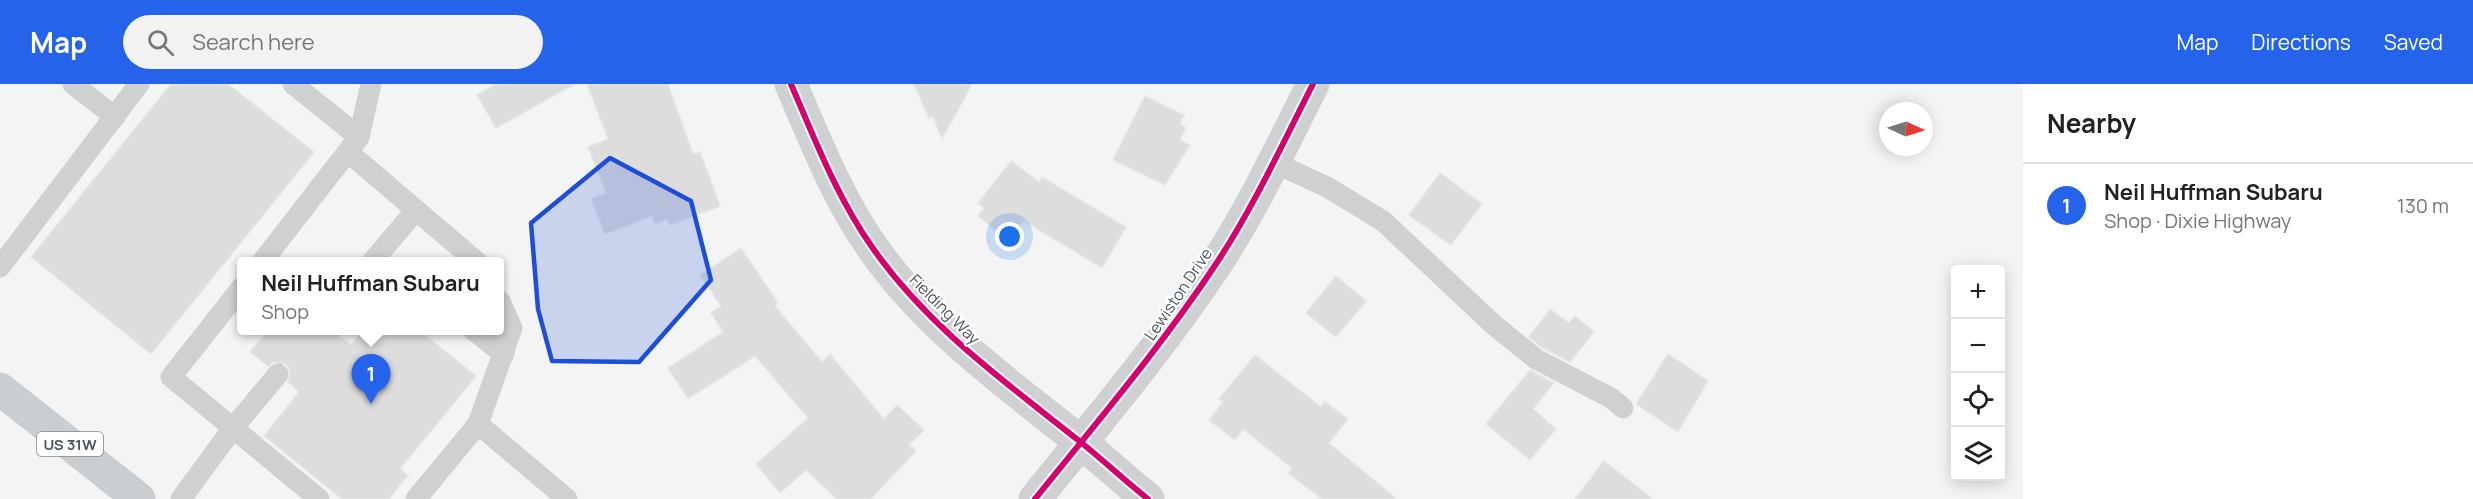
<!DOCTYPE html>
<meta charset="utf-8">
<style>
body{margin:0;font-family:Manrope,sans-serif;background:#f2f2f2;color:#222}
.controls{position:absolute;right:18px;bottom:18px;display:grid;overflow:hidden;border-radius:6px;box-shadow:0 3px 15px #0003}
.controls button{width:54px;height:54px;display:grid;place-items:center;padding:0;border:0;border-bottom:2px solid #e0e0e0;background:#fff;color:#222;font:30px sans-serif}
.compass{position:absolute;left:1879px;top:18px;width:54px;height:54px;border-radius:50%;background:#fff;box-shadow:0 3px 15px #0003;rotate:94deg}
.you{position:absolute;left:1010px;top:153px;width:21px;height:21px;margin:-15px;border:4px solid #fff;border-radius:50%;background:#1a73e8;box-shadow:0 0 0 9px #1a73e833}
.badge{display:grid;place-items:center;width:39px;height:39px;border-radius:50%;background:#2563eb;color:#fff;font-size:20px;font-weight:700}
.pin{position:absolute;translate:-50% -50px;filter:drop-shadow(0 2px 3px #0008)}
.pin::after{content:'';position:absolute;top:32px;width:21px;height:18px;background:inherit;clip-path:polygon(0 0,100% 0,50% 100%)}
.popup{position:absolute;left:237px;top:173px;width:267px;height:78px;box-sizing:border-box;display:grid;place-content:center;border-radius:6px;background:#fff;filter:drop-shadow(0 2px 4px #0005);font-size:20px;white-space:nowrap;color:#767676}
.popup b{font-size:22px;color:#222}
.popup::after{content:'';position:absolute;left:50%;top:100%;margin-left:-12px;border:12px solid transparent;border-top-color:#fff}
.list{margin:0;padding:0;list-style:none}
h2{display:flex;justify-content:space-between;align-items:center;height:78px;margin:0;padding:0 24px;font-size:26px}
h2 small{font-size:20px;font-weight:400;color:#767676}
.list li{display:grid;grid-template-columns:39px 1fr auto;gap:18px;align-items:center;box-sizing:border-box;height:84px;padding:0 24px;border-top:2px solid #e0e0e0}
.list b{display:block;font-size:22px;white-space:nowrap}
.list p{margin:0;font-size:20px;white-space:nowrap;color:#767676}
.list em{font-size:20px;font-style:normal;color:#767676}
.icon{flex:none;width:33px;height:33px;fill:none;stroke:currentColor;stroke-width:2;stroke-linecap:round;stroke-linejoin:round}
.map{position:relative;flex:none;width:2023px;height:415px;overflow:hidden}
header{display:flex;align-items:center;gap:36px;box-sizing:border-box;height:84px;padding:0 30px;background:#2563eb;color:#fff}
header strong{font-size:28px}
nav{display:flex;gap:33px;margin-inline-start:auto;font-size:21px}
.search{width:420px;height:54px;background:#f2f2f2;display:flex;align-items:center;gap:15px;box-sizing:border-box;padding:0 21px;border-radius:33px;color:#767676;font-size:22px}
main{display:flex}
aside{flex:1;background:#fff}
.map>svg:first-child{display:block}
.building{fill:#ddddde;stroke:#e5e6e7;stroke-width:1.5}
.lines{fill:none;stroke-linecap:round;stroke-linejoin:round}
.lane{stroke:#ced0d2;stroke-width:21}
.street{stroke:#ced0d2;stroke-width:33}
.primary{stroke:#caced1;stroke-width:33}
.cycleway-casing{stroke:#fff;stroke-width:10}
.cycleway{stroke:#d6006c;stroke-width:6}
.marked{fill:#1d4ed8;fill-opacity:0.2;stroke:#1d4ed8;stroke-width:4.5;stroke-linejoin:round}
.labels{text-anchor:middle;dominant-baseline:central;stroke-width:4.5;stroke-linejoin:round;paint-order:stroke}
.shield{fill:#fff;stroke:#808990;stroke-width:1.5}
.shield-label{font-size:15px;font-weight:bold;fill:#4a5661}
.street-label{font-size:16px;fill:#4a5661;stroke:#fff}
</style>
<header>
<strong>Map</strong>
<div class="search"><svg class="icon" aria-label="search" viewBox="0 0 24 24"><circle cx="10" cy="10" r="6"/><path d="M15 15l6 6"/></svg>Search here</div>
<nav><a>Map</a><a>Directions</a><a>Saved</a></nav>
</header>
<main>
<div class="map">
<svg width="2023" height="415" viewBox="0 0 2023 415">
<rect width="100%" height="100%" fill="#f4f4f4"/>
<g class="building">
<path d="M 171,0 L 228,0 L 314,68 L 151,270 L 31,173 Z"/>
<path d="M 496,0 L 575,0 L 496,44 L 477,11 Z"/>
<path d="M 587,0 L 668,0 L 693,70 L 700,68 L 720,122 L 670,141 L 667,135 L 655,140 L 652,132 L 605,150 L 591,115 L 606,109 L 588,63 L 608,55 Z"/>
<path d="M 914,0 L 972,0 L 942,55 L 933,33 L 929,34 Z"/>
<path d="M 1145,12 L 1184,31 L 1180,40 L 1186,44 L 1180,56 L 1190,61 L 1165,101 L 1113,76 Z"/>
<path d="M 1011,77 L 1039,98 L 1042,93 L 1126,143 L 1102,184 L 1024,137 L 1009,156 L 978,132 L 984,124 L 978,119 Z"/>
<path d="M 1440,89 L 1482,120 L 1451,161 L 1409,131 Z"/>
<path d="M 741,164 L 778,219 L 775,222 L 822,278 L 830,270 L 884,335 L 897,321 L 924,346 L 909,361 L 916,367 L 871,415 L 837,415 L 806,386 L 780,409 L 756,380 L 808,334 L 755,272 L 688,315 L 668,284 L 723,248 L 711,229 L 721,222 L 700,191 Z"/>
<path d="M 1336,192 L 1366,217 L 1336,253 L 1306,229 Z"/>
<path d="M 1550,225 L 1569,239 L 1575,232 L 1594,248 L 1570,278 L 1543,264 L 1529,253 Z"/>
<path d="M 268,246 L 332,246 L 351,261 L 363,246 L 419,246 L 476,292 L 400,385 L 408,391 L 389,415 L 342,415 L 264,352 L 299,308 L 288,298 L 290,286 L 286,280 L 274,278 L 268,282 L 250,268 Z"/>
<path d="M 1668,270 L 1708,297 L 1678,348 L 1636,320 Z"/>
<path d="M 1255,271 L 1321,323 L 1325,318 L 1348,335 L 1329,359 L 1397,415 L 1322,415 L 1288,389 L 1292,384 L 1243,345 L 1235,356 L 1209,336 L 1223,318 L 1219,315 Z"/>
<path d="M 1530,286 L 1554,299 L 1533,325 L 1556,345 L 1530,376 L 1486,340 Z"/>
<path d="M 1604,377 L 1653,415 L 1575,415 Z"/>
</g>
<g class="lines">
<g class="lane">
<path d="M 73,0 L 115,33"/>
<path d="M 359,53 L 371,0"/>
<path d="M 348,68 L 477,178"/>
<path d="M 1273,78 L 1327,103 L 1383,137 L 1494,241 L 1536,275 L 1611,314 L 1623,324"/>
<path d="M 262,178 L 359,53 L 293,0"/>
<path d="M 372,178 L 416,126"/>
<path d="M 0,183 L 139,0"/>
<path d="M 473,246 L 504,270"/>
<path d="M 278,290 L 233,344 L 319,415"/>
<path d="M 478,340 L 512,244 L 500,217"/>
<path d="M 181,415 L 233,344 L 171,293 L 242,203"/>
<path d="M 416,415 L 478,340 L 567,415"/>
</g>
<g class="street">
<path d="M 791,0 C 815,56 837,113 872,163 C 927,242 1004,297 1078,356 C 1102,375 1124,396 1148,415"/>
<path d="M 1035,415 C 1097,338 1161,263 1216,180 C 1253,124 1282,61 1313,0"/>
</g>
<path class="primary" d="M 0,305 L 139,415"/>
<g class="cycleway-casing">
<g id="cycleway">
<path d="M 791,0 C 815,56 837,113 872,163 C 927,242 1004,297 1078,356 C 1102,375 1124,396 1148,415"/>
<path d="M 1035,415 C 1097,338 1161,263 1216,180 C 1253,124 1282,61 1313,0"/>
</g>
</g>
<use href="#cycleway" class="cycleway"/>
</g>
<path class="marked" d="M 610,74 L 691,117 L 711,196 L 639,278 L 552,277 L 538,225 L 531,139 Z"/>
<g class="labels">
<rect class="shield" x="37" y="348" width="66" height="24" rx="4.5"/>
<g class="shield-label">
<text x="70" y="360">US 31W</text>
</g>
<g class="street-label">
<text transform="translate(1178 210) rotate(-56)">Lewiston Drive</text>
<text transform="translate(945 225) rotate(45)">Fielding Way</text>
</g>
</g>
</svg>
<div class="controls">
<button>+</button>
<button>−</button>
<button><svg class="icon" aria-label="locate" viewBox="0 0 24 24"><circle cx="12" cy="12" r="6"/><path d="M12 2v4M12 18v4M2 12h4M18 12h4"/></svg></button>
<button><svg class="icon" aria-label="layers" viewBox="0 0 24 24"><path d="M12 4l9 5-9 5-9-5zM3 14l9 5 9-5"/></svg></button>
</div>
<svg class="compass" viewBox="-18 -18 36 36"><path d="M0-13l5 13h-10z" fill="#e53935"/><path d="M0 13l5-13h-10z" fill="#767676"/></svg>
<div class="you"></div>
<div class="pin badge" style="left:371px;top:320px">1</div>
<div class="popup"><b>Neil Huffman Subaru</b>Shop</div>
</div>
<aside>
<h2>Nearby<small></small></h2>
<ul class="list">
<li><span class="badge">1</span><div><b>Neil Huffman Subaru</b><p>Shop · Dixie Highway</p></div><em>130 m</em></li>
</ul>
</aside>
</main>
